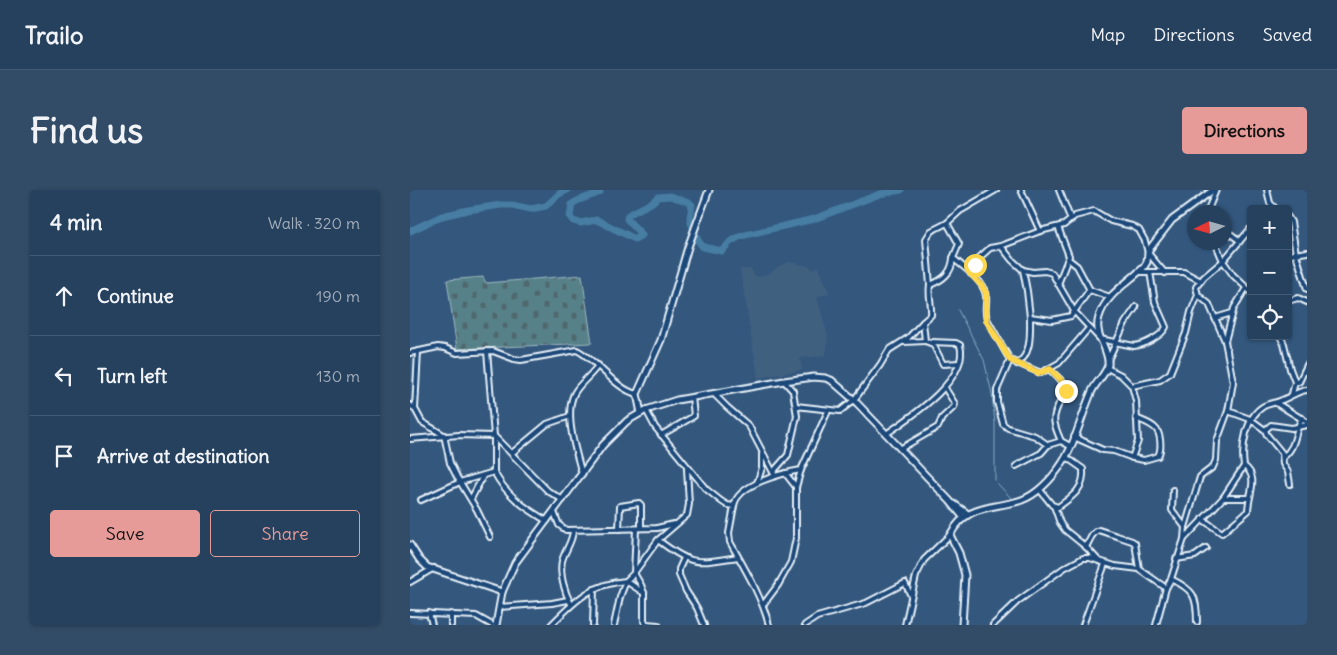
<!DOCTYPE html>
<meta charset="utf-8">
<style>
body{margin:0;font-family:Delius,sans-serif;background:#324c67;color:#f1f3f6}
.controls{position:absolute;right:15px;top:15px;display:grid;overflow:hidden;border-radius:5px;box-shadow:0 1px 4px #0004}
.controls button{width:45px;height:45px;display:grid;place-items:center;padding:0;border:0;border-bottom:1px solid #425a73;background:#26415e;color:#f1f3f6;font:25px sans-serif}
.compass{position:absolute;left:777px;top:15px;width:45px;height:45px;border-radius:50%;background:#26415e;box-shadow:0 1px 4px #0004;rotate:265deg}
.stop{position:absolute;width:15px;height:15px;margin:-11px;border:4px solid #ffd54a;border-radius:50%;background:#fff}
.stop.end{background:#ffd54a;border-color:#fff;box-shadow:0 1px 5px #0008}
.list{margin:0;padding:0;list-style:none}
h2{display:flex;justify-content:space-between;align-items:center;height:65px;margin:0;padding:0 20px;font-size:21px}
h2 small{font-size:16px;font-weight:400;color:#a4afbc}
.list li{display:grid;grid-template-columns:32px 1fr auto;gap:15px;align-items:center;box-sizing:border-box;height:80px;padding:0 20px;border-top:1px solid #425a73}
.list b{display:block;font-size:19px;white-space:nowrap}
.list em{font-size:16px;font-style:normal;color:#a4afbc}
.actions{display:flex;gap:10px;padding:15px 20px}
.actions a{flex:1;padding:11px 0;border:1px solid #e69b98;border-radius:5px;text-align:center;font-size:18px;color:#e69b98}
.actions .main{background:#e69b98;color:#111}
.icon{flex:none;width:28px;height:28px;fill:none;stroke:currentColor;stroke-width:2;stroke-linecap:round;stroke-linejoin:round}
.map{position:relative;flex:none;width:897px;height:435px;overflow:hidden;border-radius:5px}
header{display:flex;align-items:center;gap:30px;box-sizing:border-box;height:70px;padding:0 25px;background:#26415e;border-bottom:1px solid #425a73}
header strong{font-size:24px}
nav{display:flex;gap:28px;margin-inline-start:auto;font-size:18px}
.intro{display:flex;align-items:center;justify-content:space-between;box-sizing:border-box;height:120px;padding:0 30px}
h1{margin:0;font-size:35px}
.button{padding:12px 22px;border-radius:5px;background:#e69b98;color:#111;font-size:18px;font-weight:700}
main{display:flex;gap:30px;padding:0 30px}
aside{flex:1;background:#26415e;border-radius:5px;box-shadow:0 1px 4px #0004}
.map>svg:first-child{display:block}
.built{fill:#41607f}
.cemetery{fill:url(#cemetery-stones);stroke:#a0b9c0}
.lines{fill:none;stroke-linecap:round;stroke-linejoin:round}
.stream{stroke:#87abc4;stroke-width:1}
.river{stroke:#467da2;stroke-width:7}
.street-casing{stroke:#e8f1f8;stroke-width:8}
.secondary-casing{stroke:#e8f1f8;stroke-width:9}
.street{stroke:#1f4a7a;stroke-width:4}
.secondary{stroke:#1f4a7a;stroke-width:5}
.route{stroke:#ffd54a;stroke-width:6}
</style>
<header>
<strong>Trailo</strong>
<nav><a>Map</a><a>Directions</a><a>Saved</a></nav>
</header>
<div class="intro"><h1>Find us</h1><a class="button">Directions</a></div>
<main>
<aside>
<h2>4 min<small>Walk · 320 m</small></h2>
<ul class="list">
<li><svg class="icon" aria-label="ahead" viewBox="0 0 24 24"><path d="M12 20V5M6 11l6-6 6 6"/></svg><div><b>Continue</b></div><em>190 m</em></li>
<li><svg class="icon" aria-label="left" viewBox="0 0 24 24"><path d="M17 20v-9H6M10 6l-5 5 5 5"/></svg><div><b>Turn left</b></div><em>130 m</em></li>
<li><svg class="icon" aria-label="arrive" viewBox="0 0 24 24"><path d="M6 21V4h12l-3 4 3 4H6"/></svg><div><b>Arrive at destination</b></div></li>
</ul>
<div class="actions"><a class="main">Save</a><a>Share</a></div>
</aside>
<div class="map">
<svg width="897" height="435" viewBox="0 0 897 435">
<defs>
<pattern id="cemetery-stones" width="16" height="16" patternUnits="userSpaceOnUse" patternTransform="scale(1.25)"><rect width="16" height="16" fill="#578189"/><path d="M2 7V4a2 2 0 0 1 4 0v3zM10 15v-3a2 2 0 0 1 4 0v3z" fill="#4f676d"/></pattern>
</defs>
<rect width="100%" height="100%" fill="#33577d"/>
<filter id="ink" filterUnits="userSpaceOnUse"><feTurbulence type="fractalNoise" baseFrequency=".02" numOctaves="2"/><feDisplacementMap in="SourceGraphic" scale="10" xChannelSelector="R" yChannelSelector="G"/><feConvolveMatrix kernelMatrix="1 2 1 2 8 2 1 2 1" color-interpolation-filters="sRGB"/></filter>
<g filter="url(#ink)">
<path class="built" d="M 379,72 L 400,76 L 401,79 L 409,77 L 419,103 L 407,107 L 418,146 L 417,160 L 414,166 L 390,168 L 392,180 L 348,188 L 330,79 L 341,79 L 344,85 L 349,87 L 362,82 L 367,77 Z"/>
<path class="cemetery" d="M 172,85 L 182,153 L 47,159 L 37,90 L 73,87 L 76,93 Z"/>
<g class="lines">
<path class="stream" d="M 548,120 L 574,170 L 582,204 L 585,233 L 585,291 L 602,309"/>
<g class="river">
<path d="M 190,0 L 190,2 C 181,7 170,8 162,14 L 160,27 L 163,31 L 170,33 L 187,30 L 225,49 L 232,45 L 217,29 L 218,25 L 241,13 L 248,7 L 260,6 L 279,12 L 282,15 L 280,27 L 281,33 L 289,52 L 293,57 L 312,61 L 320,52 L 331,46 L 404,29 L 470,4 L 491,0"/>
<path d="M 0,41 L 32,26 L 58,20 L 91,15 L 102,15 L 121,19 L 136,16 L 149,4 L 157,0"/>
</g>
<g class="street-casing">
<g id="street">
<path d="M 611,0 L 630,41"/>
<path d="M 649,0 L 661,30"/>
<path d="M 857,0 L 860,13 L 866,19"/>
<path d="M 797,22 L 806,0"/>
<path d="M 878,27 L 881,32 L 886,64 L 897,99"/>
<path d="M 537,33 L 549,54 L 543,68 C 554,78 574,90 576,106 C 577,114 574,121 577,129 L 600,170 L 631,183 L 649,173 L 679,138"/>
<path d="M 814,39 L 830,51"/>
<path d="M 805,52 L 813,71 L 841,38"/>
<path d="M 591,56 L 602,70 L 613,80 L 617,101 L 620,127"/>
<path d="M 878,65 L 897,62"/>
<path d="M 658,69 L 667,76 L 680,100"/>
<path d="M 613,80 L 623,82 L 635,81 L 642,83 L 664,121 L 690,149 L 724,156 C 734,155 752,146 756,137 L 745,112 L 740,82"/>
<path d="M 728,82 L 774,82 L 791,91"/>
<path d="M 561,84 L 569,68 L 580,58 L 591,56 L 630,41 L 654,35 L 665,26 L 684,21 L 701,31 L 722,36 L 729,40 L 735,51 L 738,63 L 755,83"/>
<path d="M 648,94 L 659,66 L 648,37"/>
<path d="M 520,95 C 533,90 542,83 543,68"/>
<path d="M 878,111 L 888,108 L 897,112"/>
<path d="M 805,128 L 822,123"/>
<path d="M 870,146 L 874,154 L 880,179 L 885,192 L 882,204"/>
<path d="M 815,151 L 824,118 L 836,98"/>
<path d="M 494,152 L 515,151"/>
<path d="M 77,161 L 84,246 L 138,301 L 153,310"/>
<path d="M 0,163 L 28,157 L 35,158 L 47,163 L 83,161 L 104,169 L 111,170 L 167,160 C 188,171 205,199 227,204"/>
<path d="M 600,170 L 587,200 L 587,212 L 593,234 L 598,238 L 625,246 L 638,255 L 651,251"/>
<path d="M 698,170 L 715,133 L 726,117"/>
<path d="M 549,173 L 533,174 L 523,154 L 515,151 L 513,132 L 521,125 C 522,115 518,105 520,95 L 516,49 L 521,41 L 537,33 L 550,21 L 586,0"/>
<path d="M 607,174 C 622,164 620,143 620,127 L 642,130 L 661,126 L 678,102 L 680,100 L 700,107"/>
<path d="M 697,178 L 711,185 L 722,196 L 726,211 L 728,251 L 722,268"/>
<path d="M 639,179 L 656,195 C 656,201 654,204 651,210 C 641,228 643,233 651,251 L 660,256"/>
<path d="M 885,192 L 889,192 L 897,175"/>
<path d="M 722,196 L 750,190 L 760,183 L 776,143 L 781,122 L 788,105"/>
<path d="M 304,204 L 317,217 L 339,236 L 365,286"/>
<path d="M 866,213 L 897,232"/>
<path d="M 0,215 L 5,219 L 12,232 L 32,244"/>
<path d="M 386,216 L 430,221 L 444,210 L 470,175 L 479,160 L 498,148 L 513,132"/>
<path d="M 5,219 L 8,161"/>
<path d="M 236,220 L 245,237 L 296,299 L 311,311 L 317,315 L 324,316 L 319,343 L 320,352 C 335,379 351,405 359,435"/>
<path d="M 818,221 L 840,229 L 855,240 L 857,245 L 872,263 L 873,274 L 878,282 L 880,294"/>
<path d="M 855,240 L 861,235 L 882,238 L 897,235"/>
<path d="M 476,244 C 499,228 560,189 550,155 L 546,153 L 522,152"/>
<path d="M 34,245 L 40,273 L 47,287 L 67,320 L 80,347"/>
<path d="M 251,245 L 284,226 L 282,207"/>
<path d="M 664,247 L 693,260 L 704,261 L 723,268 L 734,270 L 748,266 C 752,259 751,243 745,238 C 740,233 732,231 726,228"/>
<path d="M 0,249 L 49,245 L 84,246 L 84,282 L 50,292 L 11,310"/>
<path d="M 490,259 L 528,237 L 532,228 L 544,217 L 545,214 L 535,198"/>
<path d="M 102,263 L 137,234 L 160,226"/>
<path d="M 873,267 C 887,257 884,241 892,228"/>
<path d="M 606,276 L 631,263 L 638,255"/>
<path d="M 84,282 C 96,305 115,318 137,331"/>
<path d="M 363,282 L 378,265 L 387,226 L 383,201 L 374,191"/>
<path d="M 375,283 L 386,297"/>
<path d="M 172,284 C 166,262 153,223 165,202 C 171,192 182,185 188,175"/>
<path d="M 347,293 L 352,278 L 352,264"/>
<path d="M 630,300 L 642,315 L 648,317 C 662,307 675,299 673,279 L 656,267"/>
<path d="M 763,300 L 762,320 L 775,337"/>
<path d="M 813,308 L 839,308"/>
<path d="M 61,309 L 73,286"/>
<path d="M 324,316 C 327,294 373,283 391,280"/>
<path d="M 644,316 L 650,333 L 655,340 L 676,357 L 689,371"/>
<path d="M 144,322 L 149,335 L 156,340 L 247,338 L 264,334"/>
<path d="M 792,329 L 812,343 L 838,321 C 838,305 850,287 834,276"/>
<path d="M 209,339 L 210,316 L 229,313 L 231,315 L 231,338"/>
<path d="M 226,339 L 224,383 L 231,395 L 234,403 L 234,431 L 236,434 L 248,435"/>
<path d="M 774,349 L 775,337 L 790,287 L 803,277 L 806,270 L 807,251 L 818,221 L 823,192 L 815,151 L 799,114 L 788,105 L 786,97 L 794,87 L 813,71 L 823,85 L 841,102"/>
<path d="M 248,350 C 283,377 287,373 328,367"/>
<path d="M 676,357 C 680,350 682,342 689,340 L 722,351 L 725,353 L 729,379"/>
<path d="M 274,368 L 269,379 L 269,385 L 276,401 L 287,418 L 294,435"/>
<path d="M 766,369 L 785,366 L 796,358"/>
<path d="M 761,389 C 784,400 787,406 787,432"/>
<path d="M 0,392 L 24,378"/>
<path d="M 161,414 C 155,403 149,384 152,371 C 155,360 162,353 163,341"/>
<path d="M 353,415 L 368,395 L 381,372 L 386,348 L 386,297 L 391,280 L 418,221"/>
<path d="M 89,417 L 142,413 L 158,410"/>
<path d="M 0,423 L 66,426 L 82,435"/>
<path d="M 19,423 L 22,435"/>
<path d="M 41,435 L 41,424"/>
<path d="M 141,435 C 165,411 180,394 216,391 L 234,403"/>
<path d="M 183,435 L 184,399"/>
<path d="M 204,435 L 210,407 L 216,391 L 224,383 L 248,350 L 277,325 L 279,314 L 277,279"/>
<path d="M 395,435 L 407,427 L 456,413 L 495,393 L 501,406"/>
<path d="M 495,435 L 506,386 L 514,370 L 540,345"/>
<path d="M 583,435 L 608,411 L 654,378 L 673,368 L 680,368 L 705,376 L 729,379 L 756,398"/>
<path d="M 673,435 L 695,374"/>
<path d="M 746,435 L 756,398 L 761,389 L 774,349 L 813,308 L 834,276 C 831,257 836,226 854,216 C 860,213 866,213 872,210 C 881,207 887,201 897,200"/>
</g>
</g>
<g class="secondary-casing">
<g id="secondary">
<path d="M 231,223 L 227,204 L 251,150 L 278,57 L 299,0"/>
<path d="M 544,314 L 558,324"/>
<path d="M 0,355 L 9,369 L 17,377 L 92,402"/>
<path d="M 86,435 L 92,402 L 105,373 L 193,255 L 217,231 L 236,220 L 267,210 L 374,191 L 404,187 L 415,188 L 421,190 L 444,210 L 540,311 L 553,327"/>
<path d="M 552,435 L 555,385 L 549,363 L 540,345 C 556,316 576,319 605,312 C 624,308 638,293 649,278 C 665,256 671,226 682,201 C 686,192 696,184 698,175 C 700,159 683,146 689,127 C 696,104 718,93 734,77 L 737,72 L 738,63 L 741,57 L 762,30 L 803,0"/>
</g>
</g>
<use href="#street" class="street"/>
<use href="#secondary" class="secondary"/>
</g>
</g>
<g class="lines" filter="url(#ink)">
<path class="route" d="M 565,75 L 561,84 L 572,96 L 576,103 L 576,130 L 600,170 L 629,183 L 640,179 L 656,195 L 656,201"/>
</g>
</svg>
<div class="controls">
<button>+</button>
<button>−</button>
<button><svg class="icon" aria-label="locate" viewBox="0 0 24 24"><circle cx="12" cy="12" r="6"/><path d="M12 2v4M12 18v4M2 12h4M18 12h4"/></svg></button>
</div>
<svg class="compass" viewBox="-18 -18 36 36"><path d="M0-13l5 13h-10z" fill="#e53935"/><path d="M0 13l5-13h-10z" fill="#a4afbc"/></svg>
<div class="stop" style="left:565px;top:75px"></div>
<div class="stop end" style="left:656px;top:201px"></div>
</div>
</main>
